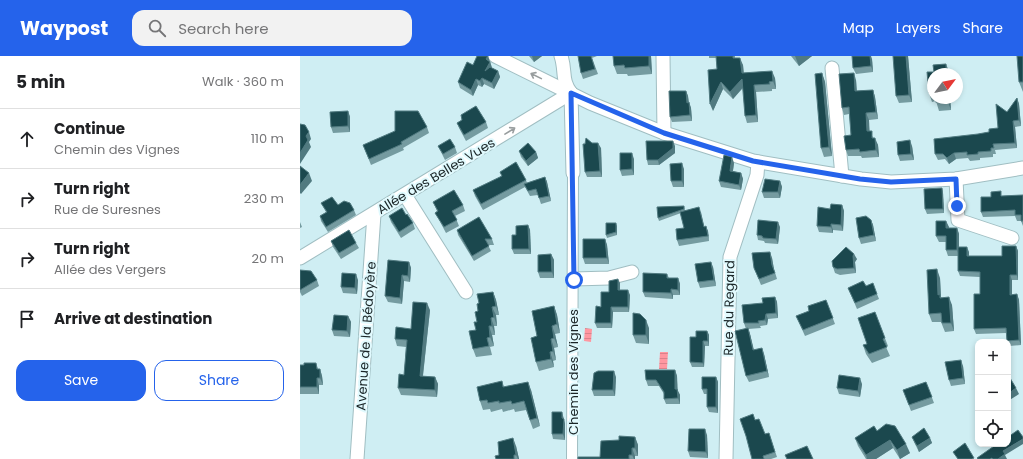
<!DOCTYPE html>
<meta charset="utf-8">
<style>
body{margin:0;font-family:Poppins,sans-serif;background:#f2f2f2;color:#202124}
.controls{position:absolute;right:12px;bottom:12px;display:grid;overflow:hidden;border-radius:8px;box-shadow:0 2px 6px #0003}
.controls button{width:36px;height:36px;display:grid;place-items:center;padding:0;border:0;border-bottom:1px solid #e0e0e0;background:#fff;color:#202124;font:20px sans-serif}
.compass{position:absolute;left:627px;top:12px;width:36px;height:36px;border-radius:50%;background:#fff;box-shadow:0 2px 6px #0003;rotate:58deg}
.stop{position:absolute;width:12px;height:12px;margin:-9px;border:3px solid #2563eb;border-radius:50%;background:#fff}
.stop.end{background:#2563eb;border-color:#fff;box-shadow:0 1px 4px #0008}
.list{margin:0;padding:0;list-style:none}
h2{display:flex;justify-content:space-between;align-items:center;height:52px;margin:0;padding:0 16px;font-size:17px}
h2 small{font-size:13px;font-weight:400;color:#757577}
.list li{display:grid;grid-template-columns:26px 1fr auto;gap:12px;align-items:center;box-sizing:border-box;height:60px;padding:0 16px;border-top:1px solid #e0e0e0}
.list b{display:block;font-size:15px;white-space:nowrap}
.list p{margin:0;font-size:13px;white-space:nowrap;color:#757577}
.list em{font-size:13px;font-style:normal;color:#757577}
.actions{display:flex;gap:8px;padding:12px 16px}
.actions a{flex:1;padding:9px 0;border:1px solid #2563eb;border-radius:12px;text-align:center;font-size:14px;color:#2563eb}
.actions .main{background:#2563eb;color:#fff}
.icon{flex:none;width:22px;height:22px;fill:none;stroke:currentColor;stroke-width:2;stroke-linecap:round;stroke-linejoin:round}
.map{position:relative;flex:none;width:723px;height:403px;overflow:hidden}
header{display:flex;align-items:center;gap:24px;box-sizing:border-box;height:56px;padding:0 20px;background:#2563eb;color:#fff}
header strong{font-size:19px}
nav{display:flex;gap:22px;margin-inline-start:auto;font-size:14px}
.search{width:280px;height:36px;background:#f2f2f2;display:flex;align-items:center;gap:10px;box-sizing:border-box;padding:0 14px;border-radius:12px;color:#757577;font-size:15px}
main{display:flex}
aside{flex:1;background:#fff}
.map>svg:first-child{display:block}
.water{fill:url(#water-rules)}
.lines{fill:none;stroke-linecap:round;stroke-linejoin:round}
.pedestrian-casing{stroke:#a0bec2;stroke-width:12}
.minor-casing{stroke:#a0bec2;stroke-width:15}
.pedestrian{stroke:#fff;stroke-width:10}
.minor{stroke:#fff;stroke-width:13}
.wall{fill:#759ba0}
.shaded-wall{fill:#517a80}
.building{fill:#1b484e;stroke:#517a80}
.oneway{stroke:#989d9e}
.route{stroke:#2563eb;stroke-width:5}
.labels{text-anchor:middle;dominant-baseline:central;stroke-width:4;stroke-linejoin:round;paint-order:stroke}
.street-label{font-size:13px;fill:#1a2527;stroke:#e1fafe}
</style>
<header>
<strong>Waypost</strong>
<div class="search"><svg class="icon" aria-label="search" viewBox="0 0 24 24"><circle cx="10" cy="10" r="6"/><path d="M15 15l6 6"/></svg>Search here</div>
<nav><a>Map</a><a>Layers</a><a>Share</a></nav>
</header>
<main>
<aside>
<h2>5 min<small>Walk · 360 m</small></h2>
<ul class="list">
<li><svg class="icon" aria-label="ahead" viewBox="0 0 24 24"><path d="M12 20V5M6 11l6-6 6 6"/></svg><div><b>Continue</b><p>Chemin des Vignes</p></div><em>110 m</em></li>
<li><svg class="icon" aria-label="right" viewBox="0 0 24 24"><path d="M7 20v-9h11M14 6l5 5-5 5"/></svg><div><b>Turn right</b><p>Rue de Suresnes</p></div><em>230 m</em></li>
<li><svg class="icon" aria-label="right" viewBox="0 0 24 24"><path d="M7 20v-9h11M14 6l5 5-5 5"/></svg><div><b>Turn right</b><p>Allée des Vergers</p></div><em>20 m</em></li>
<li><svg class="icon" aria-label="arrive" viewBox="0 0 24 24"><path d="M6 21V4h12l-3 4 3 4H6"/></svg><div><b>Arrive at destination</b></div></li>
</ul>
<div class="actions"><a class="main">Save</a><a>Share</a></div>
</aside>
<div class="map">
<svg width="723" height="403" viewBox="0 0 723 403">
<defs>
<pattern id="water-rules" width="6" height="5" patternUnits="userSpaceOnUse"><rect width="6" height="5" fill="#ff97a1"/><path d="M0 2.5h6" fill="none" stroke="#da828b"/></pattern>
</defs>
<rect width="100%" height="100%" fill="#cfeef3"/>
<g class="water">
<path d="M 285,272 L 292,273 L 291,286 L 284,285 Z"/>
<path d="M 360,296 L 368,296 L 367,313 L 359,313 Z"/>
</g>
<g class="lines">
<g class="pedestrian-casing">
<path id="pedestrian" d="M 272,403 L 273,117"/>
</g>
<g class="minor-casing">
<g id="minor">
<path d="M 195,0 L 290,47 L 364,77 L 453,105 L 561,123 L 591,126 L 656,123 L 723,112"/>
<path d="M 261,0 C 266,15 261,24 271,37"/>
<path d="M 363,0 L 364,77"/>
<path d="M 532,12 L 542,120"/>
<path d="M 271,37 L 273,117"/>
<path d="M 656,123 L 658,164 L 712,182"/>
<path d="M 105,139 L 166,236"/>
<path d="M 0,202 L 271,37"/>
<path d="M 274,223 L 309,222 L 332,216"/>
<path d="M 57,403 L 74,158"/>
<path d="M 426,403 L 430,201 L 457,119 L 458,106"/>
</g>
</g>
<use href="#pedestrian" class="pedestrian"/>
<use href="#minor" class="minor"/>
</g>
<g class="wall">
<path d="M 229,0 L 242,0 L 234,6 Z"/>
<path d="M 278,0 L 297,0 L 292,2 L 298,18 L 283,23 L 281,17 Z"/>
<path d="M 351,0 L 352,18 L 328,20 L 327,18 L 317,18 L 314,10 Z"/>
<path d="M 409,0 L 435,0 L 435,2 L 443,9 L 444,17 L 475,22 L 476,33 L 472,33 L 472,35 L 456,36 L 458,66 L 447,67 L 445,60 L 443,32 L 433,43 L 423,33 L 413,55 L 417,13 L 416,2 L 409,2 Z"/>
<path d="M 491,0 L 512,0 L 499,10 Z"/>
<path d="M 608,0 L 612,46 L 599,47 L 596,40 Z"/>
<path d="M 723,0 L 723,36 L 719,26 Z"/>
<path d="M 572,3 L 573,16 L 556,18 L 553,12 Z"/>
<path d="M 190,5 L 192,12 L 198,15 L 200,21 L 194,33 L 184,28 L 182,31 L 178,29 L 173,40 L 160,32 L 158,26 L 173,9 Z"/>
<path d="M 646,8 L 649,17 L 653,17 L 653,18 L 633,18 L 633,42 L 650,42 L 651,54 L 639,55 L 636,45 L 632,46 L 629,37 L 627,16 L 634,16 L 633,9 Z"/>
<path d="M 522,17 L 525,26 L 532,100 L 524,101 L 521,92 Z"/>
<path d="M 556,24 L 557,35 L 573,34 L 575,41 L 578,63 L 569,64 L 569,75 L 578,89 L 579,101 L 562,102 L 561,100 L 548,100 L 546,94 L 551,79 L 549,58 L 544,59 L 542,52 Z"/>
<path d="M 386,35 L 388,40 L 389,46 L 391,52 L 392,65 L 372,66 L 370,61 Z"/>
<path d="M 717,42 L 719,48 L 721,70 L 715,71 L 717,92 L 695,94 L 696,98 L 693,98 L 693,101 L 680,102 L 680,104 L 670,105 L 668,102 L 656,103 L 649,108 L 645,103 L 638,104 L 635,98 L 678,78 L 689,76 L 698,72 L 707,56 Z"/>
<path d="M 48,55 L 50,61 L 50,76 L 33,77 L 31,71 Z"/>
<path d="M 162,64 L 186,66 L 188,72 L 166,85 L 159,72 L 157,67 Z"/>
<path d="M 127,71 L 129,77 L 103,92 L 104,94 L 71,109 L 63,89 Z"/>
<path d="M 138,90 L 155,91 L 157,97 L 145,104 Z"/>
<path d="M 375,90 L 375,97 L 359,109 L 348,109 L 347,104 Z"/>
<path d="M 612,90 L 614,104 L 600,105 L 598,99 Z"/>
<path d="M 301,92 L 302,121 L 287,121 L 285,116 Z"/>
<path d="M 219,95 L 236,96 L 238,102 L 228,110 L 221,101 Z"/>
<path d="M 334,103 L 334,119 L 322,120 L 320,114 Z"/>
<path d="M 434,107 L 433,115 L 441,117 L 443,123 L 441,134 L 421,131 L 419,125 Z"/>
<path d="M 384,113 L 384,131 L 373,131 L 371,125 Z"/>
<path d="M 200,116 L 226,124 L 227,127 L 245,121 L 247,126 L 251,145 L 241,148 L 238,139 L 230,140 L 225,131 L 183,154 L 175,140 L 173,134 L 202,120 Z"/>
<path d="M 480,125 L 482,131 L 480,142 L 464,142 L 462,136 Z"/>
<path d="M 642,132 L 643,137 L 644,157 L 627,158 L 625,153 Z"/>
<path d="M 723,139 L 723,170 L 721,165 L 717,165 L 715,160 L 683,161 L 681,156 L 691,141 L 703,140 Z"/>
<path d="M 133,146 L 163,149 L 165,155 L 155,160 L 159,170 L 146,177 L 138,162 L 135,157 L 137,155 Z"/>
<path d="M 21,147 L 38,149 L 54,154 L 56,159 L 28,176 L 21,165 L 20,160 L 26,156 Z"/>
<path d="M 542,149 L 544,155 L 543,175 L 533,174 L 533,177 L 519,176 L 517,170 Z"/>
<path d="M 384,150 L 385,154 L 401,156 L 404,170 L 408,175 L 409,185 L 379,190 L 377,184 L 384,172 L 381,157 L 359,165 L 358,162 Z"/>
<path d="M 106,159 L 113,167 L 115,173 L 101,182 L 91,166 L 89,160 Z"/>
<path d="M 571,164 L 573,169 L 576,185 L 561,188 L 559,182 Z"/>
<path d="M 646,165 L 649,172 L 657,172 L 659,178 L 659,191 L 669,196 L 669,200 L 702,200 L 716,190 L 718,195 L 718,224 L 712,224 L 712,239 L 717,238 L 719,244 L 721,289 L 709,290 L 708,286 L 707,285 L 706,277 L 676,278 L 674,273 L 680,238 L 680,221 L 660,220 L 658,215 L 658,200 L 648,200 L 646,194 L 646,186 L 639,186 L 636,180 Z"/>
<path d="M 0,166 L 2,171 L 0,172 Z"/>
<path d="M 228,169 L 230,174 L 231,198 L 214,198 L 212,193 L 216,179 Z"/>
<path d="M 317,170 L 317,179 L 307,182 L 306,179 Z"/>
<path d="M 480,171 L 478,188 L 465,187 L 464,185 L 458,184 L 457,179 Z"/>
<path d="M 157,174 L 192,183 L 194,189 L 188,189 L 191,195 L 174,205 L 158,179 Z"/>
<path d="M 305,183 L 307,189 L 309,208 L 285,208 L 283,202 Z"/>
<path d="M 31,185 L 56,187 L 59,192 L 41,203 L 33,191 Z"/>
<path d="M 251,198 L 254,204 L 254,222 L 240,222 L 238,216 Z"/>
<path d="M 472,202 L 474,213 L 477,223 L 461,229 L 454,212 Z"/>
<path d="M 557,203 L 555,206 L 556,217 L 540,219 L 535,217 L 533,211 Z"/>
<path d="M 109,206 L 111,212 L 110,226 L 104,225 L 102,248 L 88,246 L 85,240 Z"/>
<path d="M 413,211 L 416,230 L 400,232 L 398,226 Z"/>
<path d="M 0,214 L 17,224 L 19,230 L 2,240 L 0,236 Z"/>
<path d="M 367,218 L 369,222 L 378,222 L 380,228 L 380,239 L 373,239 L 373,243 L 345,241 L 343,236 Z"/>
<path d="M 640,222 L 641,241 L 652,249 L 654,275 L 645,276 L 641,266 L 632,266 L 629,258 Z"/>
<path d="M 58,224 L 57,238 L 43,237 L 41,231 Z"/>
<path d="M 320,227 L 320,234 L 330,239 L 329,256 L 313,256 L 312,272 L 297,272 L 295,267 L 301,251 L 309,236 Z"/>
<path d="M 566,230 L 577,238 L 579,243 L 557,253 L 548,232 Z"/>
<path d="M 193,236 L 196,244 L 199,259 L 196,259 L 197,270 L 194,270 L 195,279 L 192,279 L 194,290 L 190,291 L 192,299 L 176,301 L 173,293 L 177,266 L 179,247 Z"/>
<path d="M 475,241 L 477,246 L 478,262 L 468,263 L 467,269 L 460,270 L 461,272 L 448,273 L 450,278 L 454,294 L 464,298 L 469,321 L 449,326 L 446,320 L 446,273 L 444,267 L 463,247 Z"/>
<path d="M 526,244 L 535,268 L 505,280 L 496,260 L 509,255 Z"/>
<path d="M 254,250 L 257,259 L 260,277 L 255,278 L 258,291 L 254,292 L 256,304 L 253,305 L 254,311 L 239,315 L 236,306 Z"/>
<path d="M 130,254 L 123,320 L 135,321 L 138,328 L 137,341 L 101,339 L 98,332 L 104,319 L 106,291 L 97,290 L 95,283 L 111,273 Z"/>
<path d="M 575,256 L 588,290 L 586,291 L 590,300 L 572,307 L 566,298 L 563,289 L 567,288 Z"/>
<path d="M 48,260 L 51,266 L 50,281 L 34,280 L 32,274 Z"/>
<path d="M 349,272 L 349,288 L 336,287 L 333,279 Z"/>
<path d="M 407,275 L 409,279 L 409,290 L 405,290 L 404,311 L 392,311 L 390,306 L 396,281 Z"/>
<path d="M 16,307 L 18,313 L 20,313 L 22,320 L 23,329 L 19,329 L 19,338 L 0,338 L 0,309 L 4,309 Z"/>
<path d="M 663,310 L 665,328 L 651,330 L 649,324 Z"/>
<path d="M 375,314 L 377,320 L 377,333 L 380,339 L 380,348 L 366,348 L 364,343 L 364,338 L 359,330 L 348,330 L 346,324 Z"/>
<path d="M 316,321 L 315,340 L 294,340 L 292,334 Z"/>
<path d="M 416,321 L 418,326 L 418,357 L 409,356 L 407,351 L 407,338 L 404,338 L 402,333 Z"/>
<path d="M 202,325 L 204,331 L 231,334 L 240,370 L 233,373 L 226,354 L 215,356 L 214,353 L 203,356 L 202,353 L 191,356 L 190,353 L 183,354 L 180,345 Z"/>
<path d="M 626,326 L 634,347 L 611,355 L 603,334 Z"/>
<path d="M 562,328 L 560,341 L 539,338 L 537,332 Z"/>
<path d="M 262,356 L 265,368 L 265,384 L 253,383 L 252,378 Z"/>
<path d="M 455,364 L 465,378 L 469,377 L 477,401 L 471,403 L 452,403 Z"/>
<path d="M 577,375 L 610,397 L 600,403 L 593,392 L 576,403 L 566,403 L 558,390 L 555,382 Z"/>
<path d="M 407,379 L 408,402 L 390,401 L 388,395 Z"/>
<path d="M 335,381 L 338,389 L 338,400 L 335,400 L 335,403 L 278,403 L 300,401 L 319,384 Z"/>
<path d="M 612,381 L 630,382 L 632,387 L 619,396 L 614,386 Z"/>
<path d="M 216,390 L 219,403 L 196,403 L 199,399 Z"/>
</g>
<g class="shaded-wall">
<path d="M 188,0 L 190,6 L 186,3 Z"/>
<path d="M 232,0 L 242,0 L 234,6 Z"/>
<path d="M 349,0 L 351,0 L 352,18 L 349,10 Z"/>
<path d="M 495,0 L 512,0 L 499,10 Z"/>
<path d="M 570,0 L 571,0 L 572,3 L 573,16 L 571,10 Z"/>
<path d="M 606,0 L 608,0 L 612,46 L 609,39 Z"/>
<path d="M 440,2 L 443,9 L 444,24 L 442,17 Z"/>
<path d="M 190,6 L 192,12 L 187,21 L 185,15 Z"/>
<path d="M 646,8 L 649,16 L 649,18 L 647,18 Z"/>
<path d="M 198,15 L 200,21 L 194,33 L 192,27 Z"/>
<path d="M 472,15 L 475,22 L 476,33 L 473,25 Z"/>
<path d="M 522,17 L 525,26 L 532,100 L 529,91 Z"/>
<path d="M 554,17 L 556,24 L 557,42 L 555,35 Z"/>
<path d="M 182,22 L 184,28 L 182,31 L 180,25 Z"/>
<path d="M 176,23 L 178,29 L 173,40 L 171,34 Z"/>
<path d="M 442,23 L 444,30 L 433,43 L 430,36 Z"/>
<path d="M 421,26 L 423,33 L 413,55 L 410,48 Z"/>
<path d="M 454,29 L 456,36 L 458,66 L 456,59 Z"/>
<path d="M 573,34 L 575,41 L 578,63 L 576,56 Z"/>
<path d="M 386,35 L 388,40 L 389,53 L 387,47 Z"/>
<path d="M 648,42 L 650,42 L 651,54 L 648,46 Z"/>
<path d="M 717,42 L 719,48 L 721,70 L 719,64 Z"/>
<path d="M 389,46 L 391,52 L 392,65 L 390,59 Z"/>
<path d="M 48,55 L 50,61 L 50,76 L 48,70 Z"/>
<path d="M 566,57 L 569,64 L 570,82 L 567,75 Z"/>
<path d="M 713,65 L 715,71 L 717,92 L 715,87 Z"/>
<path d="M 9,76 L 11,83 L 9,86 L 11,91 L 0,108 L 0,97 L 6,80 Z"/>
<path d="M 575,82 L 578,89 L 579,101 L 576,94 Z"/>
<path d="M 610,84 L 612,90 L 614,104 L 611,98 Z"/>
<path d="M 373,85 L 375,90 L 375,97 L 359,109 L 358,104 Z"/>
<path d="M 298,87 L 301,92 L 302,121 L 300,115 Z"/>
<path d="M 236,96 L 238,102 L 228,110 L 226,105 Z"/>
<path d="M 332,97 L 334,103 L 334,119 L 332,113 Z"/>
<path d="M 654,97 L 656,103 L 649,108 L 647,102 Z"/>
<path d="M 432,101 L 434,107 L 432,121 L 430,115 Z"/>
<path d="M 382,107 L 384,113 L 384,131 L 382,125 Z"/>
<path d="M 9,117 L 12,125 L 1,138 L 0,137 L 0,129 Z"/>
<path d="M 441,117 L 443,123 L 441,134 L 439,129 Z"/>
<path d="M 245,121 L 247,126 L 251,145 L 249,140 Z"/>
<path d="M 480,125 L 482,131 L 480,142 L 478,136 Z"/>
<path d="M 642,132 L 643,137 L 644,157 L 643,153 Z"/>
<path d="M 542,149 L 544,155 L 543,175 L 541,169 Z"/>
<path d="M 571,164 L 573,169 L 576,185 L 574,179 Z"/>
<path d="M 646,165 L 649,171 L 649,178 L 646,172 Z"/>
<path d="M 478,166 L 480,171 L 478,188 L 476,183 Z"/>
<path d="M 316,167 L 317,170 L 317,179 L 316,176 Z"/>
<path d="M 531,168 L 533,174 L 533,177 L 531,171 Z"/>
<path d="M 228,169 L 230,174 L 231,198 L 229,193 Z"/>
<path d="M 406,170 L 408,175 L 409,185 Z"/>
<path d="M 657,172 L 659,178 L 659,200 L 657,194 Z"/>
<path d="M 305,183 L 307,189 L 309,208 L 307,202 Z"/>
<path d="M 716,190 L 718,195 L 718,224 L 717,219 Z"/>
<path d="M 667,191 L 669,196 L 669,206 L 667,200 Z"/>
<path d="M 470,196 L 472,202 L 474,214 L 472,209 Z"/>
<path d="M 251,198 L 254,204 L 254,222 L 252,216 Z"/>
<path d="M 554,198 L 557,203 L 555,206 L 556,217 L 554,212 L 553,200 Z"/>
<path d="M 109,206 L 111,212 L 110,226 L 108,220 Z"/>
<path d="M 411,206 L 413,211 L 416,230 L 414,224 Z"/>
<path d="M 637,213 L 640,222 L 641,242 L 643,250 L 638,239 Z"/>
<path d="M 56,218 L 58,224 L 57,238 L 55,232 Z"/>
<path d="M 102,219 L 104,225 L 102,248 L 100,242 Z"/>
<path d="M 710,219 L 712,224 L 712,244 L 710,239 Z"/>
<path d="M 378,222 L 380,228 L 380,239 L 378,234 Z"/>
<path d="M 318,223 L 320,227 L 320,239 L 318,234 Z"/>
<path d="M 371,233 L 373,239 L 373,243 L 371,237 Z"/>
<path d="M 328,234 L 330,239 L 329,256 L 328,251 Z"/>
<path d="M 193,236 L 196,244 L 199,259 L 196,250 Z"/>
<path d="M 717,238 L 719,244 L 721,289 L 719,284 Z"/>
<path d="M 475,241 L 477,246 L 478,262 L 476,257 Z"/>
<path d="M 649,241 L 652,249 L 654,275 L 651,267 Z"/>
<path d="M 127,247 L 130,254 L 122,327 L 120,320 Z"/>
<path d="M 254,250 L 257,259 L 260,277 L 257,268 Z"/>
<path d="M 192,251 L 196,259 L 197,270 L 194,261 Z"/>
<path d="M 311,251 L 313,256 L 312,272 L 311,267 Z"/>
<path d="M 466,258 L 468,263 L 467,269 L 465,264 Z"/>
<path d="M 48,260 L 51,266 L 50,281 L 47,275 Z"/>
<path d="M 191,262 L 194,270 L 195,279 L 192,270 Z"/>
<path d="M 346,264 L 349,272 L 349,288 L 346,279 Z"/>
<path d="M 189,270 L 192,279 L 194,290 L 190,281 Z"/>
<path d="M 252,270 L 255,278 L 258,291 L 254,282 Z"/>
<path d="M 448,272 L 450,278 L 455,300 L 453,294 Z"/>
<path d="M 407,275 L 409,279 L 409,290 L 408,285 Z"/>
<path d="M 251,283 L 254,292 L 256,304 L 253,295 Z"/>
<path d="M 403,285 L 405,290 L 404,311 L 403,307 Z"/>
<path d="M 462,292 L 464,298 L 469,321 L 467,315 Z"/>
<path d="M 250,296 L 253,305 L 254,311 L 251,303 Z"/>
<path d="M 661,304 L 663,310 L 665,328 L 663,322 Z"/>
<path d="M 20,313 L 22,320 L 23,329 L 20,322 Z"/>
<path d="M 375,314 L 377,320 L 378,339 L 375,333 Z"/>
<path d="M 314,315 L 316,321 L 315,340 L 313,334 Z"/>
<path d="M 135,321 L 138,328 L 137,341 L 135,334 Z"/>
<path d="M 416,321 L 418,326 L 418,357 L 416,351 Z"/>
<path d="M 17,322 L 19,329 L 19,338 L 17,331 Z"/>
<path d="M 560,322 L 562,328 L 560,341 L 558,335 Z"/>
<path d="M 228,326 L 231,334 L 240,370 L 237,362 Z"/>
<path d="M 716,332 L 719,338 L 708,345 L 708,338 Z"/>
<path d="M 377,333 L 380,339 L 380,348 L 378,342 Z"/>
<path d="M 262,356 L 265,368 L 265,384 L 263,378 Z"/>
<path d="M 405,373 L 407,379 L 408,402 L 406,396 Z"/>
<path d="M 335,381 L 338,389 L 338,400 L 335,392 Z"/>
<path d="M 213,382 L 216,390 L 219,403 L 218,403 L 216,399 Z"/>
<path d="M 630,382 L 632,387 L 619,396 L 617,390 Z"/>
<path d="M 723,383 L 723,388 L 705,399 L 707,403 L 698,403 L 703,395 Z"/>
<path d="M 590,384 L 593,392 L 576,403 L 567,403 L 566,399 Z"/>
<path d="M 606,388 L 610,397 L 600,403 L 597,394 Z"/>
<path d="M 332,392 L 335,400 L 335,403 L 334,403 L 332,399 Z"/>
</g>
<g class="building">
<path d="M 177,0 L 188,0 L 186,3 L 190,6 L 185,15 L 190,11 L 198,15 L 192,27 L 182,22 L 180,25 L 176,23 L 171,34 L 158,26 L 167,6 L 173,9 Z"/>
<path d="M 278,0 L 291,0 L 295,13 L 281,17 Z"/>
<path d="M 313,0 L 349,0 L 349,10 L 325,12 L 324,9 L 314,10 Z"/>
<path d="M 416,0 L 433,0 L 433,2 L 440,2 L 442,17 L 472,15 L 473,25 L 469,26 L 470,28 L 454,29 L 456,59 L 445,60 L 442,23 L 430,36 L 421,26 L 410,48 L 408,14 L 417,13 Z"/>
<path d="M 552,0 L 570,0 L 571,10 L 553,12 Z"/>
<path d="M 593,0 L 606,0 L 609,39 L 596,40 Z"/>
<path d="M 717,0 L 723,0 L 723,26 L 719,26 Z"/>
<path d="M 646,8 L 646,18 L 653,17 L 653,18 L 633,18 L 633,37 L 629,37 L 627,16 L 634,16 L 633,9 Z"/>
<path d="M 522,17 L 529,91 L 521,92 L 515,18 Z"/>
<path d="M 554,17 L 555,35 L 573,34 L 576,56 L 566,57 L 567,75 L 572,75 L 572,82 L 575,82 L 576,94 L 560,96 L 559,93 L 546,94 L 544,80 L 551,79 L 549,51 L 542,52 L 539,18 Z"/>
<path d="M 369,35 L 386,35 L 387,47 L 389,46 L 390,59 L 370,61 Z"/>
<rect x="636" y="42" width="12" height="4"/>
<path d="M 717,42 L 719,64 L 713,65 L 715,87 L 693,88 L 694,92 L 691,92 L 691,95 L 678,96 L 678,98 L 667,99 L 667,96 L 654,97 L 647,102 L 643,98 L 635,98 L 634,83 L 678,78 L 689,76 L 689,73 L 698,72 L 696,48 L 707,56 Z"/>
<path d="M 176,50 L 186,66 L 164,79 L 157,67 L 162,64 L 161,59 Z"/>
<path d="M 48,55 L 48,70 L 31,71 L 30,56 Z"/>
<path d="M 95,55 L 118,55 L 127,71 L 101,86 L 102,88 L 69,103 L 63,89 L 95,75 Z"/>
<path d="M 0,68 L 5,69 L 9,76 L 6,80 L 8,84 L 0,97 Z"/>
<path d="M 286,82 L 292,87 L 298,87 L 300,115 L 285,116 L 283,88 L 285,88 Z"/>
<path d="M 150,83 L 155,91 L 143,98 L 138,90 Z"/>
<path d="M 610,84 L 611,98 L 598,99 L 597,86 Z"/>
<path d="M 346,85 L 373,85 L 373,92 L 358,104 L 347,104 Z"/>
<path d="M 228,87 L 236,96 L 226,105 L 219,95 Z"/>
<path d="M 320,97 L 332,97 L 332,113 L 320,114 Z"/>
<path d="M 424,99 L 432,101 L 430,115 L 441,117 L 439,129 L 419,125 Z"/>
<path d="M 216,106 L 226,124 L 181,148 L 173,134 L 202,120 L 200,116 Z"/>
<path d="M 382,107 L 382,125 L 371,125 L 370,108 Z"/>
<path d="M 0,110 L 9,117 L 0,129 Z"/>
<path d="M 245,121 L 249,140 L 239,142 L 236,133 L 228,135 L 224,128 Z"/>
<path d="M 465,123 L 480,125 L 478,136 L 462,136 Z"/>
<path d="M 642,132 L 643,153 L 625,153 L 624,133 Z"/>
<path d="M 154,134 L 163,149 L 152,155 L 157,164 L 144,171 L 135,157 L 138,155 L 133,146 Z"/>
<path d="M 701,135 L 701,140 L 723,139 L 723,165 L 721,165 L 721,159 L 715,159 L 715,154 L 681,156 L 681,141 L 691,141 L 691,136 Z"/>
<path d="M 32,141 L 38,149 L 44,145 L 50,147 L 54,154 L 26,171 L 20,160 L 27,156 L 21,147 Z"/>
<path d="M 531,148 L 542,149 L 541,169 L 531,168 L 531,171 L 517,170 L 518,151 L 530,153 Z"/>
<path d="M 384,150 L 384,153 L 358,162 L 357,151 Z"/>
<path d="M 399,151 L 404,171 L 406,170 L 408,180 L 377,184 L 376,173 L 384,172 L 380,156 Z"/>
<path d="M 102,152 L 106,159 L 107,158 L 113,167 L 99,176 L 89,160 Z"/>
<path d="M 566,160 L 571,164 L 574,179 L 559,182 L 556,162 Z"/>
<path d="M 179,161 L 192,183 L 185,183 L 189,190 L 172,200 L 157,174 Z"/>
<path d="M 458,164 L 478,166 L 476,183 L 463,182 L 462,180 L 457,179 Z"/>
<path d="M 636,165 L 646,165 L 646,172 L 657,172 L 657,194 L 646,194 L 646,180 L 636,180 Z"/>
<path d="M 306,167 L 316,167 L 316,176 L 306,179 Z"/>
<path d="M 228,169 L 229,193 L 212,193 L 212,179 L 216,179 L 216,170 Z"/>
<path d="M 49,174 L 56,187 L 39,197 L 31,185 Z"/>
<path d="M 283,183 L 305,183 L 307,202 L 283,202 Z"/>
<path d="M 702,190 L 716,190 L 717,219 L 710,219 L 710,239 L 717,238 L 719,284 L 707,285 L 706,272 L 674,273 L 674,238 L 680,238 L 680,216 L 658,215 L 658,191 L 667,191 L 667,200 L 702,200 Z"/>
<path d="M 546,191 L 554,198 L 553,200 L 554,212 L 537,213 L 533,211 L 532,205 Z"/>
<path d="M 470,196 L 472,209 L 475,217 L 459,223 L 454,212 L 452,197 Z"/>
<path d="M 251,198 L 252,216 L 238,216 L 238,199 Z"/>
<path d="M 88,204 L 109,206 L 108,220 L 102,219 L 100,242 L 85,240 Z"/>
<path d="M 411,206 L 414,224 L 398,226 L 395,208 Z"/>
<path d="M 637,213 L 638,239 L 640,238 L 640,242 L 649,241 L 651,267 L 642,267 L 641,257 L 629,258 L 627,214 Z"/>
<path d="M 0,214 L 11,215 L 17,224 L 0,234 Z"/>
<path d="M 42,217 L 56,218 L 55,232 L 41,231 Z"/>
<path d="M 343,217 L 367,218 L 367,222 L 378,222 L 378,234 L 371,233 L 371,237 L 343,236 Z"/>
<path d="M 318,223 L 318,234 L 328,234 L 328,251 L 311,251 L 311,267 L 295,267 L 296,250 L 301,251 L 301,236 L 309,236 L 309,225 Z"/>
<path d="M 563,225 L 566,230 L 573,227 L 577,238 L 555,247 L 548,232 Z"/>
<path d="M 193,236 L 196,250 L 192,251 L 194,261 L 191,262 L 192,270 L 189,270 L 190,281 L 187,282 L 189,290 L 173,293 L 169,275 L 176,274 L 174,266 L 177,266 L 175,256 L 178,255 L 177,248 L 179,247 L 177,238 Z"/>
<path d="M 475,241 L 476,257 L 466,258 L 465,264 L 458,265 L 459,267 L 444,267 L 442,249 L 463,247 L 462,242 Z"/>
<path d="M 526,244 L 533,262 L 503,274 L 496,260 L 509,255 L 508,250 Z"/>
<path d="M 113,246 L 127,247 L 120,320 L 135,321 L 135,334 L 98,332 L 99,318 L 104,319 L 107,284 L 95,283 L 96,271 L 111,273 Z"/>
<path d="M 254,250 L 257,268 L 252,270 L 254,282 L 251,283 L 253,295 L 250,296 L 251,303 L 236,306 L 231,282 L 237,280 L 232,255 Z"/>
<path d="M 575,256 L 585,282 L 583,283 L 587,291 L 569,298 L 563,289 L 567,288 L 558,262 Z"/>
<path d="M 333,257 L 340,258 L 346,264 L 346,279 L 333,279 Z"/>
<path d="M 34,259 L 48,260 L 47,275 L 32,274 Z"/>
<path d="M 448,272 L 453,294 L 462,292 L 467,315 L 446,320 L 435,275 Z"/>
<path d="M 396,275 L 407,275 L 408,285 L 403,285 L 403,307 L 390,306 L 390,281 L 396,281 Z"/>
<path d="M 661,304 L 663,322 L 649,324 L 645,306 Z"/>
<path d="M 4,307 L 16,307 L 17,313 L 20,313 L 20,322 L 17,322 L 17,331 L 0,331 L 0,309 L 4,309 Z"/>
<path d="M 345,314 L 375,314 L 375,333 L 377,333 L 378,342 L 364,343 L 364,336 L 356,324 L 346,324 Z"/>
<path d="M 298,315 L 314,315 L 313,334 L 292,334 L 294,317 Z"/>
<path d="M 539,319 L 560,322 L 558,335 L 537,332 Z"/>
<path d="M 402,321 L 416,321 L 416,351 L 407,351 L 407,333 L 402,333 Z"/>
<path d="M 710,322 L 716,332 L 708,338 L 708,324 Z"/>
<path d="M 202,325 L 203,331 L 228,326 L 237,362 L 230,364 L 224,345 L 212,348 L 211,345 L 199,347 L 199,345 L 188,347 L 187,344 L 180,345 L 177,331 Z"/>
<path d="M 626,326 L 632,341 L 609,349 L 603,334 Z"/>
<path d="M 252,356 L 262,356 L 262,362 L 264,363 L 263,378 L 252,378 Z"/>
<path d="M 453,358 L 455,364 L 459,363 L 465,378 L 469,377 L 475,396 L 463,400 L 464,403 L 452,403 L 446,380 L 440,363 Z"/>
<path d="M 586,368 L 595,370 L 606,388 L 597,394 L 590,384 L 566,399 L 555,382 L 574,370 L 577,375 Z"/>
<path d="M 624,372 L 630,382 L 617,390 L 612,381 Z"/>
<path d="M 389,373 L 405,373 L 406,396 L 388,395 Z"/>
<path d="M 718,374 L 723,381 L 723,383 L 703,395 L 705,398 L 698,403 L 693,403 L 692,402 L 690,403 L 678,403 L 677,402 L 697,388 L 708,388 L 708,381 Z"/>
<path d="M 319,380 L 335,381 L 335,392 L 332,392 L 332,399 L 329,399 L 329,403 L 278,403 L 278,401 L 300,401 L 301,385 L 319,384 Z"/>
<path d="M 213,382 L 216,399 L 214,399 L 214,403 L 196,403 L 195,400 L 199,399 L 198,386 Z"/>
<path d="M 665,387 L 674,402 L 672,403 L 658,403 L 653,396 Z"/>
<path d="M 507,390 L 513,403 L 487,403 L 485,399 Z"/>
</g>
<defs><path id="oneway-shaft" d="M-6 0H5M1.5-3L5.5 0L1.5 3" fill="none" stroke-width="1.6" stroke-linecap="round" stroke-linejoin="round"/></defs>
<g class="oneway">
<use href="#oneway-shaft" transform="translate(236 20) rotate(-154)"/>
<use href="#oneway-shaft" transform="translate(210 75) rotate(-32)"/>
</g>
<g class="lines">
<path class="route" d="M 274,224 L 271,37 L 364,77 L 453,105 L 560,123 L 591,126 L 656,123 L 657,150"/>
</g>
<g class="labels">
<g class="street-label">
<text transform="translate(136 120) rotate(-31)">Allée des Belles Vues</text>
<text transform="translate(429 252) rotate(-89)">Rue du Regard</text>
<text transform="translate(66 280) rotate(-86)">Avenue de la Bédoyère</text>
<text transform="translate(273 316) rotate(-90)">Chemin des Vignes</text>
</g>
</g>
</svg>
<div class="controls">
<button>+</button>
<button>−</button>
<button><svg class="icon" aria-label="locate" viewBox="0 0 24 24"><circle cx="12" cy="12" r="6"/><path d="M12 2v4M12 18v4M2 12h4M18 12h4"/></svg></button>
</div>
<svg class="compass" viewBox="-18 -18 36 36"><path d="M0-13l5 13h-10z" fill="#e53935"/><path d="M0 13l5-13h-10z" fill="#757577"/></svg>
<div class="stop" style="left:274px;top:224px"></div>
<div class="stop end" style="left:657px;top:150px"></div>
</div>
</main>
